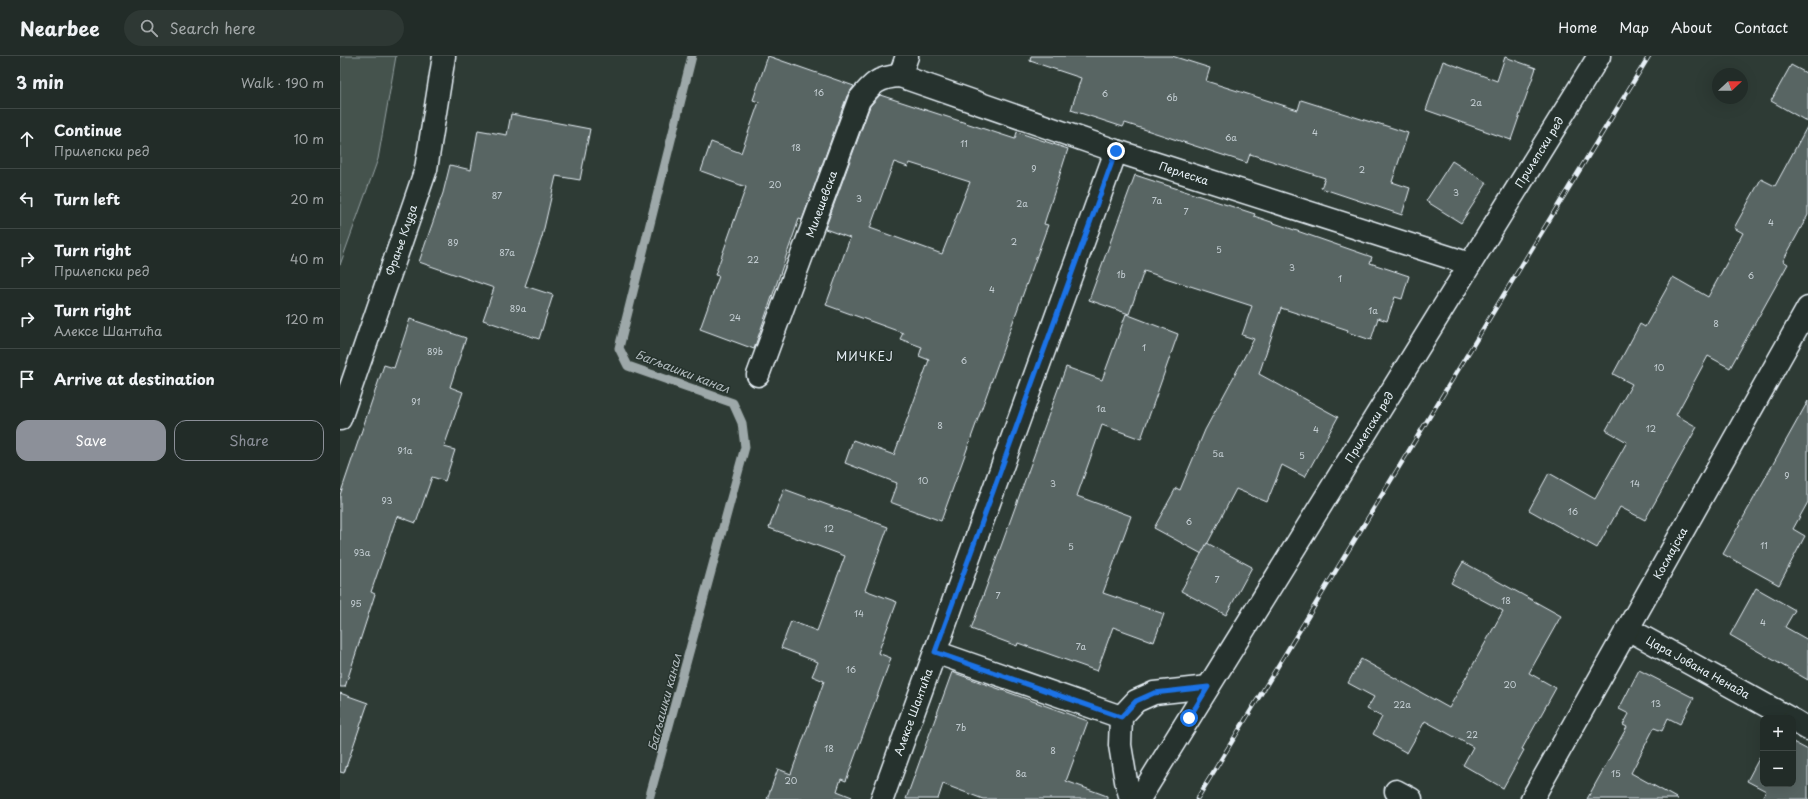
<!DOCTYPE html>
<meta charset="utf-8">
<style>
body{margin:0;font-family:"Playpen Sans",sans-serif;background:#2e3834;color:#f1f3f6}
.controls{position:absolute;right:12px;bottom:12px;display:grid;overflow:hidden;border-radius:8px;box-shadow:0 4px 16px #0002}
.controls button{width:36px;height:36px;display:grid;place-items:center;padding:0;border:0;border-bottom:1px solid #3f4845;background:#222c28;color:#f1f3f6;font:20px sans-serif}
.compass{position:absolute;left:1372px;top:12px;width:36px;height:36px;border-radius:50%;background:#222c28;box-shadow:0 4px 16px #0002;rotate:68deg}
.stop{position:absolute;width:12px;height:12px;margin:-9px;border:3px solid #1a73e8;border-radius:50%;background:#fff}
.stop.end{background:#1a73e8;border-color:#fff;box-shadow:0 1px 4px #0008}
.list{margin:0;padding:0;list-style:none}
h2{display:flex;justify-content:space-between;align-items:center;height:52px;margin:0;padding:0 16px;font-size:17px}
h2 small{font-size:13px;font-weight:400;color:#a2a7a8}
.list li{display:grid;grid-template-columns:26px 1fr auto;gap:12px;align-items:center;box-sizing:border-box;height:60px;padding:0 16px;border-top:1px solid #3f4845}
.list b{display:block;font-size:15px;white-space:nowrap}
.list p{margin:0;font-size:13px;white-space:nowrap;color:#a2a7a8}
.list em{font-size:13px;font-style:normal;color:#a2a7a8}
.actions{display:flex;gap:8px;padding:12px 16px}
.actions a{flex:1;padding:9px 0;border:1px solid #8c9099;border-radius:12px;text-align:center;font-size:14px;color:#8c9099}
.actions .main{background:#8c9099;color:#fff}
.icon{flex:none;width:22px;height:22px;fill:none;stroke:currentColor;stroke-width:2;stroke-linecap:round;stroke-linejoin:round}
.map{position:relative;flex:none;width:1468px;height:743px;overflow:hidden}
header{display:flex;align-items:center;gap:24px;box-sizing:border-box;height:56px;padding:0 20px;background:#222c28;border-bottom:1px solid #3f4845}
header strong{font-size:19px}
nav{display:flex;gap:22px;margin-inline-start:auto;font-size:14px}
.search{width:280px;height:36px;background:#2e3834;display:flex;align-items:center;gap:10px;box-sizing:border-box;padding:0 14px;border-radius:22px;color:#a2a7a8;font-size:15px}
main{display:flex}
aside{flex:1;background:#222c28}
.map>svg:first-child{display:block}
.green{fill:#45524e;stroke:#96a2a3}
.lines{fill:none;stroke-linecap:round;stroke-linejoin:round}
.stream{stroke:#9da8a9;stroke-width:9}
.building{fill:#596563;stroke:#e8f1f8;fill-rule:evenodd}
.minor-casing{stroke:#e8f1f8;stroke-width:25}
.minor{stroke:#26332d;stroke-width:22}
.rail-casing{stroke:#e8f1f8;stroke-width:4.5}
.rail{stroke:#26332d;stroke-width:3;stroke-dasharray:9;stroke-linecap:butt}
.route{stroke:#1a73e8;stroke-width:5}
.labels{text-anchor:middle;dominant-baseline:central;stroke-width:3;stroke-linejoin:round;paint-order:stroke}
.number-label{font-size:9px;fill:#c4ced3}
.street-label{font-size:11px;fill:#e8f1f8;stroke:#26332d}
.neighbourhood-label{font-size:12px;letter-spacing:1px;fill:#e8f1f8;stroke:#26332d}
.water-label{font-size:12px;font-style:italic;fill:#b0babd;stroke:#26332d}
</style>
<header>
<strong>Nearbee</strong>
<div class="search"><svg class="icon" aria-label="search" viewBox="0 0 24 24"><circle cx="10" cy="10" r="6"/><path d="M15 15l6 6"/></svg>Search here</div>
<nav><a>Home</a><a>Map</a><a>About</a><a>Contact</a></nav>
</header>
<main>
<aside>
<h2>3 min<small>Walk · 190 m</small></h2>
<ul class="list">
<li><svg class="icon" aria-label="ahead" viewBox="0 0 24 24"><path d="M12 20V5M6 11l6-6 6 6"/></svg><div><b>Continue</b><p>Прилепски ред</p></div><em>10 m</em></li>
<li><svg class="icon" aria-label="left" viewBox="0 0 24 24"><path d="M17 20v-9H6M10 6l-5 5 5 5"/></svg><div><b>Turn left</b></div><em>20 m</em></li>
<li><svg class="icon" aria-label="right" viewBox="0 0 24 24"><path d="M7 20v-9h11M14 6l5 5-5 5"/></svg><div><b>Turn right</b><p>Прилепски ред</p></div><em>40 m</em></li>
<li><svg class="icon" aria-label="right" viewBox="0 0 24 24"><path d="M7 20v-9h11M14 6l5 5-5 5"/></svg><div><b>Turn right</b><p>Алексе Шантића</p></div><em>120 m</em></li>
<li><svg class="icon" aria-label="arrive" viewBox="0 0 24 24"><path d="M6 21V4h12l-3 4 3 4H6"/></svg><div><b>Arrive at destination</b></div></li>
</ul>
<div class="actions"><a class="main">Save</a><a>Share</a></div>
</aside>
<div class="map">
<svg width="1468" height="743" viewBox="0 0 1468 743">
<rect width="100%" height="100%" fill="#2e3b35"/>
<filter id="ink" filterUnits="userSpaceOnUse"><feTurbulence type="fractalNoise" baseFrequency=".025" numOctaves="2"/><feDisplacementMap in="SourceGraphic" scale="8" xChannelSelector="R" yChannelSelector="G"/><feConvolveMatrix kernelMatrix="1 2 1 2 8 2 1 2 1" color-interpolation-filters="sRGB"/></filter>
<g filter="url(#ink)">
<path class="green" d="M 0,0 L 56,0 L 38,103 L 0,209 Z"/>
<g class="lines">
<path class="stream" d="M 309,743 L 405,391 L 402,367 L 393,347 L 288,310 L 279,292 L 352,0"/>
</g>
<g class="building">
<path d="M 428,0 L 514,30 L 507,40 L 462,164 L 459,163 L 414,293 L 360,273 L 379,220 L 375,219 L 406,131 L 361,115 L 371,86 L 401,97 L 419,46 L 413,44 Z"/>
<path d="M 691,0 L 832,0 L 870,12 L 866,25 L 958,54 L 961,44 L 1037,68 L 1037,67 L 1068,77 L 1052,126 L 1070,132 L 1062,159 L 981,132 L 985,122 L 910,98 L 907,107 L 785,67 L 783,71 L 731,54 L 741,22 L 690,5 Z"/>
<path d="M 1165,1 L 1196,12 L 1171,84 L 1086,54 L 1103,5 L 1157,25 Z"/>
<path d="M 1451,9 L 1468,18 L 1468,66 L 1431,45 Z"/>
<path d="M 540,39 L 675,83 L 677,76 L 728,93 L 704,168 L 708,169 L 601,465 L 550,446 L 557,427 L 505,407 L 513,384 L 554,399 L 589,304 L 579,300 L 582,291 L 560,283 L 563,277 L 486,249 L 510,182 L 485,173 L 530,50 ZM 554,106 L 568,111 L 570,107 L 630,126 L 602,198 L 530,172 Z"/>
<path d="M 171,58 L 250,73 L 240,124 L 216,120 L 202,181 L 185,230 L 213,239 L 199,283 L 143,264 L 154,232 L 79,206 L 103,137 L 110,109 L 131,114 L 138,74 L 167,79 Z"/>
<path d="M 1468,69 L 1468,159 L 1443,205 L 1448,208 L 1390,312 L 1368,300 L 1336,359 L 1357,371 L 1305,464 L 1280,451 L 1257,492 L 1189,454 L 1209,417 L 1255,443 L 1287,386 L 1266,374 L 1292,328 L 1273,318 L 1300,268 L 1305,271 L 1333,221 L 1368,241 L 1403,177 L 1394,172 L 1421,123 L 1435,130 Z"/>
<path d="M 1112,105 L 1147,127 L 1121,167 L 1086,145 Z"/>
<path d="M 795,119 L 915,158 L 914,160 L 1032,201 L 1030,207 L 1069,220 L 1062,243 L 1055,241 L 1047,265 L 1038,262 L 1031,284 L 1007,276 L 1008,274 L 941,252 L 919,318 L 998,361 L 965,421 L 942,409 L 927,446 L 896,433 L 862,498 L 814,472 L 836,432 L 840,434 L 865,374 L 914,283 L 902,279 L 912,250 L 804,215 L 789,258 L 749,244 Z"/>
<path d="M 786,258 L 838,278 L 801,383 L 762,369 L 737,440 L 791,460 L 763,537 L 824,558 L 814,586 L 773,571 L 757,615 L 678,587 L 677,590 L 631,573 L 726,311 L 762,324 Z"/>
<path d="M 70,263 L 126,282 L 110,331 L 123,336 L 104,391 L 115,394 L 105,425 L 92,421 L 76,467 L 57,460 L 31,536 L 35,538 L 5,631 L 0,631 L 0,439 L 44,309 L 54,312 Z"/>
<path d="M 1468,345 L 1468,446 L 1453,473 L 1465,480 L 1439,529 L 1383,498 Z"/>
<path d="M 444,433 L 548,471 L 525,534 L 557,546 L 538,597 L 551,602 L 506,725 L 501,723 L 497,735 L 512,741 L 511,743 L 427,743 L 438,713 L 451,718 L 484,625 L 472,620 L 478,606 L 441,592 L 451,565 L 477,575 L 505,500 L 429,472 Z"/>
<path d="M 867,487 L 912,511 L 886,559 L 841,535 Z"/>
<path d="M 1123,506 L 1221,560 L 1189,617 L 1216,632 L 1182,693 L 1184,694 L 1163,732 L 1123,709 L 1133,691 L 1085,665 L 1067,697 L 1033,678 L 1042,661 L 1027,653 L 1034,641 L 1008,627 L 1021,603 L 1109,652 L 1163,555 L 1111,527 Z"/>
<path d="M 1416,532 L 1455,554 L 1445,571 L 1468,584 L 1468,624 L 1390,579 Z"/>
<path d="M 1299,614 L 1354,642 L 1340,668 L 1328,662 L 1322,675 L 1314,672 L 1291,717 L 1338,743 L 1247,743 L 1287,671 L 1283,669 L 1289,658 L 1279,653 Z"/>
<path d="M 612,616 L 748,665 L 726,725 L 767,740 L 767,743 L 643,743 L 603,728 L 598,743 L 566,743 Z"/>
<path d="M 0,637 L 28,647 L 4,717 L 0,716 Z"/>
<path d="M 1453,686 L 1468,694 L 1468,743 L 1421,743 L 1426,735 L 1407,725 L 1423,695 L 1423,728 L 1453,728 Z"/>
</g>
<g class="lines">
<g class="minor-casing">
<g id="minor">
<path d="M 560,20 L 776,95 L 1130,208"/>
<path d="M 418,319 L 519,44 C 532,28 538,21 560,20 L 567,0"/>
<path d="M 0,363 L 86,113 L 104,0"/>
<path d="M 1288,573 L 1449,662"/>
<path d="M 595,596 L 781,661"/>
<path d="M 1453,664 L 1468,673"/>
<path d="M 1056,735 L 1071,743"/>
<path d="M 542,743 L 776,95"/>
<path d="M 791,743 L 786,725 L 780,689 L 781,661 L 796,645 L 814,637 L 868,631"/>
<path d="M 799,743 L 1259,0"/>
<path d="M 1192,743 L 1468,252"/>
</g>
</g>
<use href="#minor" class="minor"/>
<g class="rail-casing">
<path id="rail" d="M 857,743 L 1309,0"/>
</g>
<use href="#rail" class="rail"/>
</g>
</g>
<g class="lines" filter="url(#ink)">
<path class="route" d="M 776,95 L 595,596 L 781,661 L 796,645 L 814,637 L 868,631 L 849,662"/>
</g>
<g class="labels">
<g class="number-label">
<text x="479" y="36">16</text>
<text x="765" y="37">6</text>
<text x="832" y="41">6b</text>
<text x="1136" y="46">2a</text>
<text x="975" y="76">4</text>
<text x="891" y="81">6a</text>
<text x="624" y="87">11</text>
<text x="456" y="91">18</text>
<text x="694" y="112">9</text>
<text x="1022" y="113">2</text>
<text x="435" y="128">20</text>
<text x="1116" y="136">3</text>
<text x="157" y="139">87</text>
<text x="519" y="142">3</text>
<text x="817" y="144">7a</text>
<text x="682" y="147">2a</text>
<text x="846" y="155">7</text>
<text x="1431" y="166">4</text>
<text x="674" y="185">2</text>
<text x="113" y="186">89</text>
<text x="879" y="193">5</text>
<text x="167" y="196">87a</text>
<text x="413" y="203">22</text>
<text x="952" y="211">3</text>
<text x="781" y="218">1b</text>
<text x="1411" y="219">6</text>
<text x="1000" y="222">1</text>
<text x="652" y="233">4</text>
<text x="178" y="252">89a</text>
<text x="1033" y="254">1a</text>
<text x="395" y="261">24</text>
<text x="1376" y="267">8</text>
<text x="804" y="291">1</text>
<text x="95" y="295">89b</text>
<text x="624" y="304">6</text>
<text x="1319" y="311">10</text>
<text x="76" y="345">91</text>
<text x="761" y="352">1a</text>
<text x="600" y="369">8</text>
<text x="1311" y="372">12</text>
<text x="976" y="373">4</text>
<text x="65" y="394">91a</text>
<text x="878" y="397">5a</text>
<text x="962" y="399">5</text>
<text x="1447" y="419">9</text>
<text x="583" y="424">10</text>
<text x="713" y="427">3</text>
<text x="1295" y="427">14</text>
<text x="47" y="444">93</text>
<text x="1233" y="455">16</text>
<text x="849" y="465">6</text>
<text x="489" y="472">12</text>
<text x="1424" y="489">11</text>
<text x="731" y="490">5</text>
<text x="22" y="496">93a</text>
<text x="877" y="523">7</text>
<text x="658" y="539">7</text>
<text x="1166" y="544">18</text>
<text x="16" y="547">95</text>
<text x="519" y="557">14</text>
<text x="1423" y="566">4</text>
<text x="741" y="590">7a</text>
<text x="511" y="613">16</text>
<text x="1170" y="628">20</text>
<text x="1316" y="647">13</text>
<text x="1062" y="648">22a</text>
<text x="621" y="671">7b</text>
<text x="1132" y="678">22</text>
<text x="489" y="692">18</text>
<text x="713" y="694">8</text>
<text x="681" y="717">8a</text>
<text x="1276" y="717">15</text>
<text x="451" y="724">20</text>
</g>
<g class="street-label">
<text transform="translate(1199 96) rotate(-58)">Прилепски ред</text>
<text transform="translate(844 117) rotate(18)">Перлеска</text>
<text transform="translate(481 148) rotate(-70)">Милешевска</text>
<text transform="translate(61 184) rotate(-71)">Фрање Клуза</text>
<text transform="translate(1029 371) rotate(-58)">Прилепски ред</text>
<text transform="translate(1330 497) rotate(-61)">Космајска</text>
<text transform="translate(1358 611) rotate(29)">Цара Јована Ненада</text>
<text transform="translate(573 656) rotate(-70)">Алексе Шантића</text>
</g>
<g class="neighbourhood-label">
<text x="525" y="300">МИЧКЕЈ</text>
</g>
<g class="water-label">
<text transform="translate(343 315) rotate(21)">Багљашки канал</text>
<text transform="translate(324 646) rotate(-75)">Багљашки канал</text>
</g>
</g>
</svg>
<div class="controls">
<button>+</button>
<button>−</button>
</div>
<svg class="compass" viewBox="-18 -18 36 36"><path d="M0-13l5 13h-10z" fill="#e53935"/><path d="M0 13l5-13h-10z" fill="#a2a7a8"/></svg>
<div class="stop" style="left:849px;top:662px"></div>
<div class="stop end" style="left:776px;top:95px"></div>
</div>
</main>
